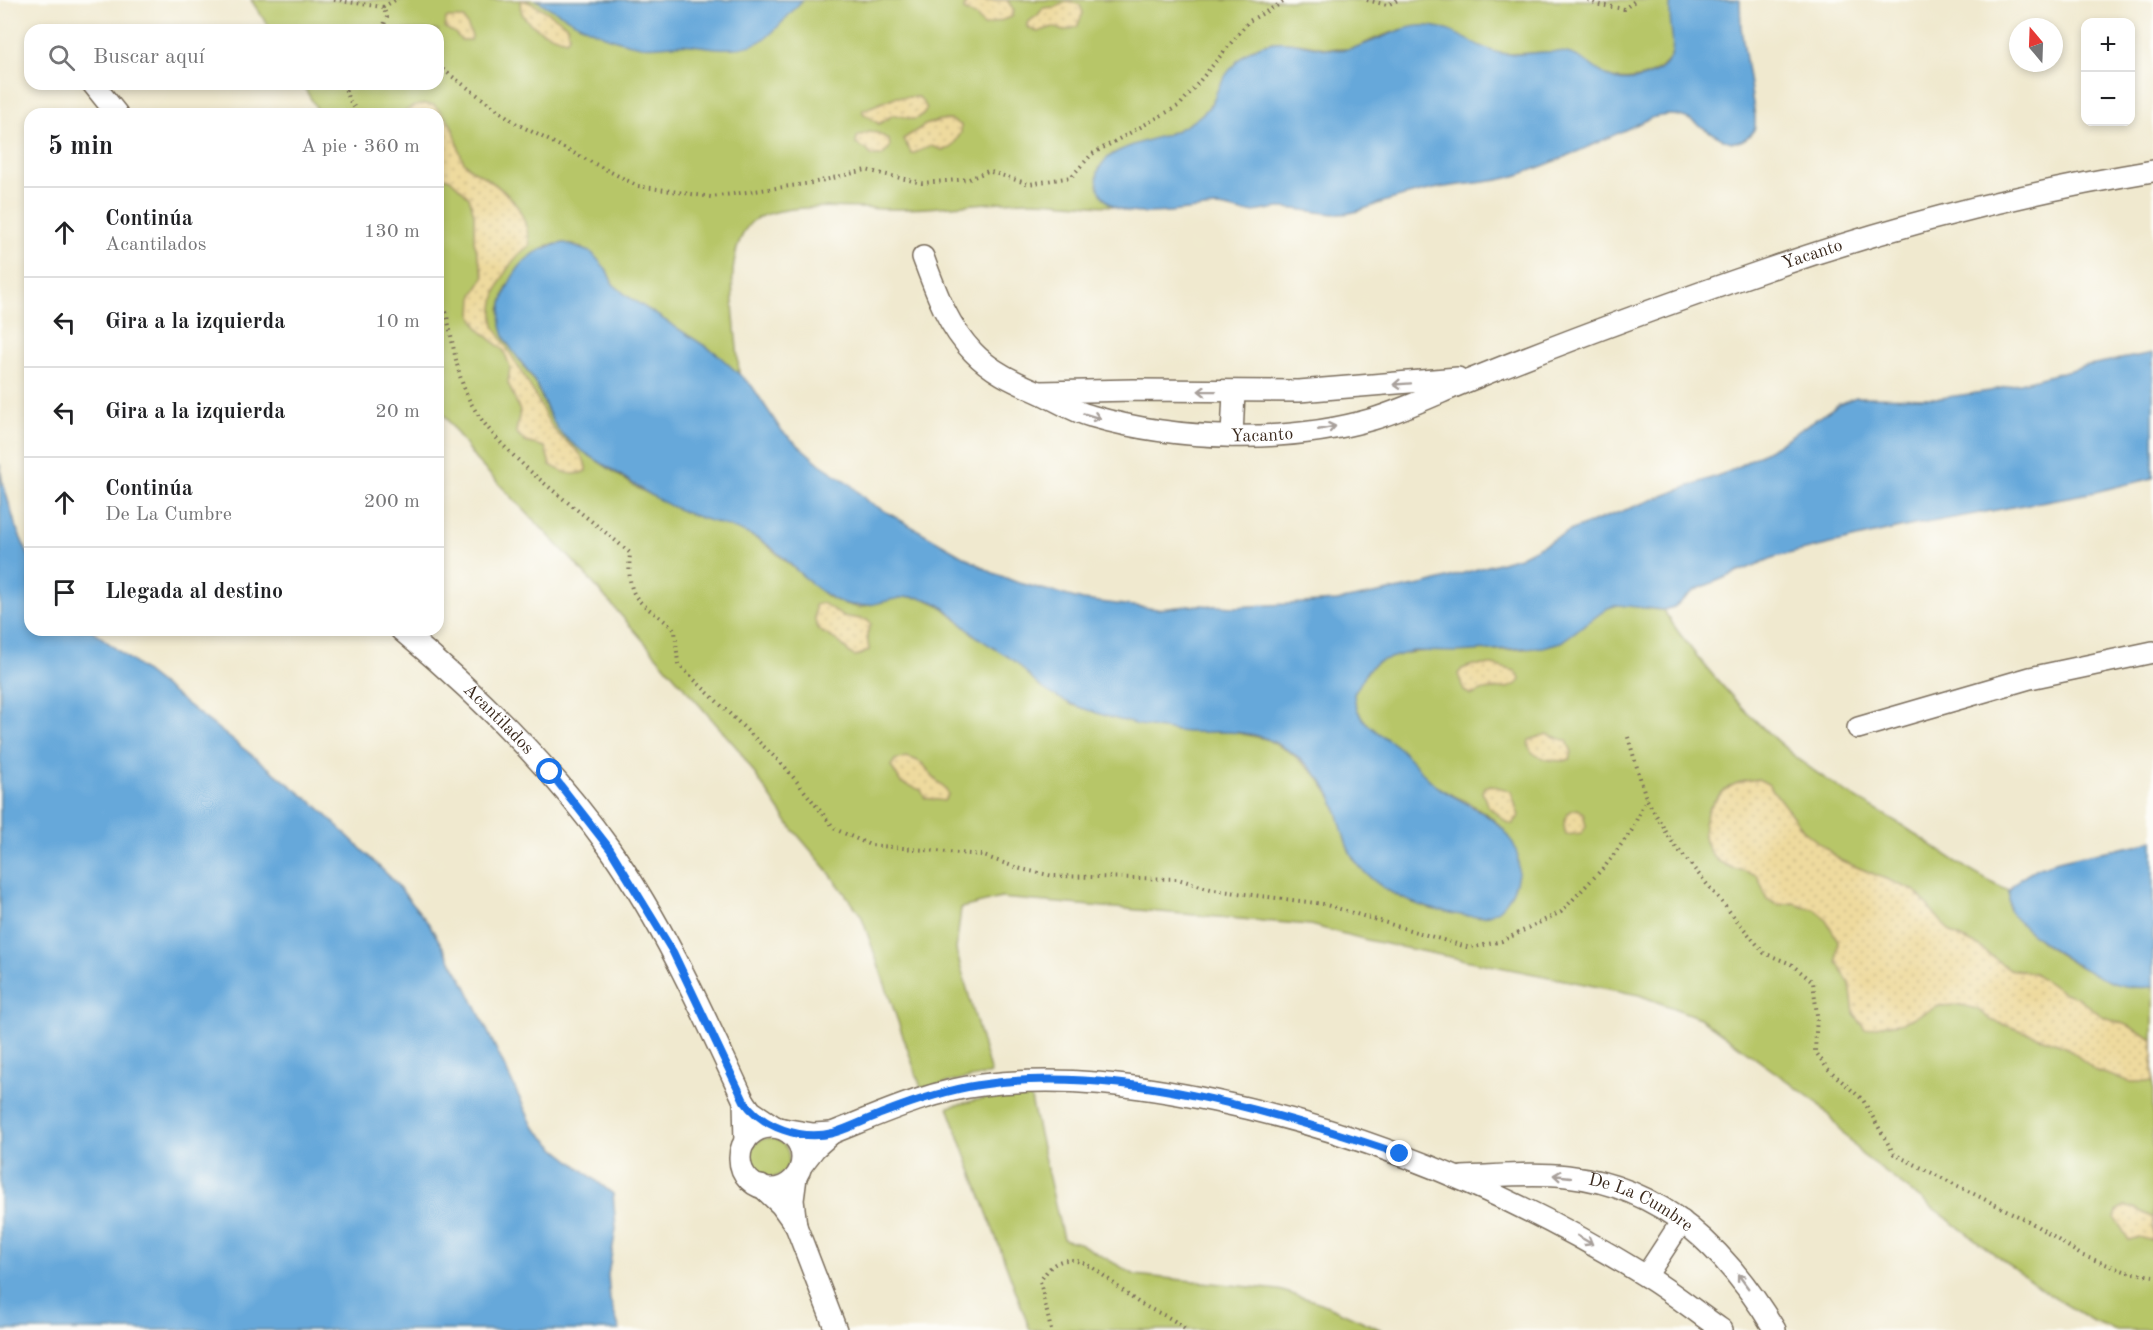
<!DOCTYPE html>
<html lang="es">
<meta charset="utf-8">
<style>
body{margin:0;font-family:"Old Standard TT",serif;background:#f2f2f2;color:#202124}
.controls{position:absolute;right:18px;top:18px;display:grid;overflow:hidden;border-radius:12px;box-shadow:0 3px 9px #0003}
.controls button{width:54px;height:54px;display:grid;place-items:center;padding:0;border:0;border-bottom:2px solid #e0e0e0;background:#fff;color:#202124;font:30px sans-serif}
.compass{position:absolute;left:2009px;top:18px;width:54px;height:54px;border-radius:50%;background:#fff;box-shadow:0 3px 9px #0003;rotate:341deg}
.stop{position:absolute;width:18px;height:18px;margin:-14px;border:4px solid #1a73e8;border-radius:50%;background:#fff}
.stop.end{background:#1a73e8;border-color:#fff;box-shadow:0 2px 6px #0008}
.list{margin:0;padding:0;list-style:none}
h2{display:flex;justify-content:space-between;align-items:center;height:78px;margin:0;padding:0 24px;font-size:26px}
h2 small{font-size:20px;font-weight:400;color:#757577}
.list li{display:grid;grid-template-columns:39px 1fr auto;gap:18px;align-items:center;box-sizing:border-box;height:90px;padding:0 24px;border-top:2px solid #e0e0e0}
.list b{display:block;font-size:22px;white-space:nowrap}
.list p{margin:0;font-size:20px;white-space:nowrap;color:#757577}
.list em{font-size:20px;font-style:normal;color:#757577}
.icon{flex:none;width:33px;height:33px;fill:none;stroke:currentColor;stroke-width:2;stroke-linecap:round;stroke-linejoin:round}
.map{position:relative;flex:none;width:2153px;height:1330px;overflow:hidden}
.search{position:absolute;background:#fff;box-shadow:0 3px 9px #0003;left:24px;top:24px;width:420px;height:66px;display:flex;align-items:center;gap:15px;box-sizing:border-box;padding:0 21px;border-radius:18px;color:#757577;font-size:22px}
.panel{position:absolute;background:#fff;box-shadow:0 3px 9px #0003;left:24px;top:108px;width:420px;height:528px;border-radius:18px}
.map>svg:first-child{display:block}
.green{fill:#b7c668;stroke:#797843;stroke-width:1.5}
.sand{fill:url(#sand-dots);stroke:#94825e;stroke-width:1.5}
.water{fill:#66a8da;stroke:#50697c;stroke-width:1.5}
.lines{fill:none;stroke-linecap:round;stroke-linejoin:round}
.street-casing{stroke:#7a6d5c;stroke-width:24}
.path{stroke:#7a6d5c;stroke-width:4;stroke-dasharray:1.5 4.5;stroke-linecap:butt}
.street{stroke:#fff;stroke-width:21}
.oneway{stroke:#a79f9a}
.route{stroke:#1a73e8;stroke-width:8}
.labels{text-anchor:middle;dominant-baseline:central;stroke-width:5;stroke-linejoin:round;paint-order:stroke}
.street-label{font-size:18px;fill:#3b2a1e;stroke:#fdfcf7}
</style>
<div class="map">
<svg width="2153" height="1330" viewBox="0 0 2153 1330">
<defs>
<pattern id="sand-dots" width="8" height="8" patternUnits="userSpaceOnUse" patternTransform="scale(1.5)"><rect width="8" height="8" fill="#eeda9e"/><path d="M2 2h.1M6 6h.1" fill="none" stroke="#cdbb88" stroke-width="1.8" stroke-linecap="round"/></pattern>
</defs>
<rect width="100%" height="100%" fill="#fdfcf7"/>
<filter id="ink" filterUnits="userSpaceOnUse"><feTurbulence type="fractalNoise" baseFrequency=".0167" numOctaves="2"/><feDisplacementMap in="SourceGraphic" scale="12" xChannelSelector="R" yChannelSelector="G"/><feConvolveMatrix kernelMatrix="1 2 1 2 8 2 1 2 1" color-interpolation-filters="sRGB"/></filter>
<filter id="wash" filterUnits="userSpaceOnUse"><feTurbulence type="fractalNoise" baseFrequency=".008" numOctaves="4" result="noise"/><feDisplacementMap in="SourceGraphic" scale="24" xChannelSelector="R" yChannelSelector="G"/><feGaussianBlur stdDeviation="1.35" result="paint"/><feColorMatrix in="noise" values="0 0 0 0 0 0 0 0 0 0 0 0 0 0 0 0 0 1.4 0 .05"/><feComposite in="paint" operator="in"/></filter>
<g filter="url(#wash)">
<rect width="100%" height="100%" fill="#f0e9cf"/>
<g class="green">
<path d="M 251,0 L 1671,0 C 1666,24 1685,49 1662,67 C 1643,81 1618,84 1598,72 C 1588,67 1578,56 1567,53 C 1547,49 1520,56 1499,53 C 1473,48 1450,24 1423,26 C 1407,27 1389,33 1374,39 C 1366,42 1358,48 1349,49 C 1324,51 1298,39 1273,42 C 1225,49 1226,99 1196,119 C 1171,136 1140,143 1112,154 L 1105,199 L 1114,206 C 1087,206 1059,201 1032,201 C 990,201 947,208 905,209 C 863,210 808,202 768,214 C 757,217 750,221 744,232 C 722,269 738,334 739,376 L 716,353 L 627,296 L 613,284 L 606,269 L 579,246 L 565,243 L 548,245 L 507,286 L 500,310 L 505,340 L 535,382 L 548,413 L 561,433 L 584,452 L 639,489 L 687,513 L 743,531 L 764,543 L 828,597 L 845,604 L 859,608 L 895,597 L 908,597 L 923,598 L 941,606 L 974,635 L 1017,662 L 1040,687 L 1072,705 L 1175,731 L 1233,732 L 1266,739 L 1290,752 L 1318,777 L 1332,798 L 1354,860 L 1367,873 L 1392,893 L 1406,900 L 1430,909 L 1478,917 L 1512,893 C 1527,853 1509,827 1474,806 C 1464,799 1452,796 1441,789 C 1423,778 1414,761 1398,748 C 1378,731 1356,723 1354,694 C 1359,683 1365,672 1375,664 C 1403,642 1502,655 1542,647 C 1572,641 1594,608 1618,605 C 1632,604 1649,610 1663,610 C 1700,666 1767,740 1823,777 C 1846,794 1872,807 1897,822 C 1934,846 1968,873 2009,891 L 2009,910 C 2039,947 2104,990 2153,987 L 2153,1330 L 2117,1330 L 2093,1321 L 2048,1294 L 1861,1154 L 1819,1104 L 1700,1018 L 1639,995 L 1371,941 L 1310,925 L 1001,898 L 961,908 L 956,950 L 991,1074 L 921,1088 L 861,915 L 825,867 L 790,826 L 738,749 L 577,565 L 475,459 L 438,406 L 438,114 L 320,114 L 302,84 L 438,84 L 438,30 L 271,30 Z"/>
<path d="M 1030,1095 L 1063,1239 L 1079,1243 L 1135,1275 L 1279,1290 L 1321,1303 L 1382,1330 L 1030,1330 L 948,1107 L 989,1097 Z"/>
<circle cx="769" cy="1158" r="20"/>
</g>
<g class="sand">
<path d="M 521,0 C 529,0 562,20 568,27 L 569,37 L 566,40 C 550,36 515,23 521,0 Z"/>
<path d="M 966,0 L 1007,0 L 1014,10 L 1012,17 L 984,26 L 977,17 L 964,10 Z"/>
<path d="M 1068,1 L 1080,5 L 1083,13 L 1077,27 L 1063,31 L 1053,27 L 1038,32 L 1027,27 L 1027,23 L 1038,15 L 1043,8 L 1056,7 Z"/>
<path d="M 446,18 L 464,18 L 472,36 L 471,40 L 461,40 L 455,33 L 445,28 Z"/>
<path d="M 895,97 L 919,97 L 927,108 C 914,129 909,114 893,115 L 879,124 L 863,113 L 863,110 Z"/>
<path d="M 424,104 L 434,105 C 442,113 450,121 454,131 C 458,141 458,152 464,162 C 470,170 478,173 486,178 C 515,197 525,211 530,245 C 506,262 488,297 494,326 C 507,349 521,371 534,393 C 542,407 546,421 557,433 C 568,445 587,453 586,471 C 572,478 562,471 550,465 L 545,447 L 525,442 L 516,432 L 520,411 L 508,383 L 510,367 L 504,351 L 479,329 L 472,316 L 473,295 L 484,277 L 474,241 L 474,214 L 469,197 L 450,179 L 438,175 L 438,114 L 402,114 L 412,107 Z"/>
<path d="M 940,120 L 951,120 L 961,125 L 961,133 L 951,148 L 942,150 L 931,146 L 912,154 L 903,139 L 925,125 Z"/>
<path d="M 868,132 L 878,133 L 889,140 L 890,147 L 882,156 L 872,156 L 867,150 L 856,144 L 857,137 Z"/>
<path d="M 823,603 L 842,616 L 867,620 L 871,624 L 867,635 L 869,650 C 850,662 852,653 840,643 C 834,638 826,635 819,630 L 815,621 L 815,605 Z"/>
<path d="M 1473,665 L 1492,665 L 1515,671 L 1521,680 C 1510,692 1498,687 1485,690 C 1479,691 1477,694 1471,695 L 1464,691 L 1458,674 L 1462,669 Z"/>
<path d="M 1547,734 L 1567,741 L 1572,752 L 1570,759 C 1561,764 1524,759 1529,740 Z"/>
<path d="M 906,757 C 923,761 924,765 933,777 C 939,784 945,784 948,795 L 944,801 L 925,798 L 921,790 L 901,783 L 891,766 L 895,760 Z"/>
<path d="M 1758,779 L 1768,784 L 1805,832 L 1842,861 L 1915,891 L 1952,934 L 1978,946 L 2009,969 L 2034,973 L 2064,993 L 2077,997 L 2102,1016 L 2129,1026 L 2153,1040 L 2153,1082 L 2131,1082 L 2097,1071 L 2063,1045 L 1991,1020 L 1977,1009 L 1961,1005 L 1939,1006 L 1904,1022 L 1865,1029 L 1854,1013 L 1850,985 L 1837,962 L 1838,941 L 1825,918 L 1815,910 L 1794,903 L 1778,905 L 1767,899 L 1757,875 C 1744,870 1724,868 1714,857 C 1692,832 1708,797 1735,784 C 1741,781 1751,780 1758,779 Z"/>
<path d="M 1491,785 L 1511,791 L 1519,816 L 1513,824 C 1503,824 1498,811 1488,807 L 1482,792 L 1484,787 Z"/>
<path d="M 1577,809 L 1583,813 L 1586,826 L 1582,833 L 1566,835 C 1562,824 1564,811 1577,809 Z"/>
<path d="M 2125,1207 L 2134,1208 L 2153,1218 L 2153,1241 L 2139,1237 L 2129,1240 L 2115,1218 L 2117,1212 Z"/>
</g>
<g class="water">
<path d="M 536,0 L 803,0 C 792,10 775,33 764,39 C 744,53 714,48 692,45 C 675,43 657,48 641,46 C 602,40 569,19 536,0 Z"/>
<path d="M 1671,0 L 1740,0 L 1741,28 L 1755,116 L 1755,128 C 1734,162 1707,124 1683,117 C 1672,113 1661,116 1651,118 C 1607,138 1563,160 1518,175 C 1491,184 1462,183 1434,189 C 1415,193 1395,198 1377,204 C 1364,209 1353,214 1339,214 C 1320,214 1300,208 1281,208 C 1268,208 1255,214 1242,212 C 1233,210 1225,207 1216,207 C 1184,208 1108,230 1098,185 C 1090,149 1148,142 1171,133 C 1184,127 1199,119 1209,107 C 1214,101 1216,92 1220,84 C 1231,66 1247,47 1269,43 C 1296,37 1325,55 1353,48 C 1377,42 1402,24 1428,26 C 1451,27 1473,45 1495,52 C 1518,59 1544,48 1567,53 C 1597,60 1604,91 1645,77 C 1691,61 1664,32 1671,0 Z"/>
<path d="M 565,243 L 592,253 L 606,269 L 613,284 L 627,296 L 716,353 L 752,386 L 781,430 L 820,464 L 850,484 L 867,501 L 991,572 L 1016,582 L 1083,600 L 1158,609 L 1199,605 L 1235,607 L 1337,601 L 1426,584 L 1519,557 L 1574,529 L 1730,471 L 1777,445 L 1839,404 L 1856,397 L 1941,398 L 1990,391 L 2089,365 L 2153,353 L 2153,478 L 2095,492 L 1904,527 L 1775,557 L 1695,590 L 1674,607 L 1663,610 L 1618,605 L 1608,608 L 1561,642 L 1543,647 L 1456,652 L 1413,651 L 1377,662 L 1368,670 L 1354,694 C 1355,723 1378,731 1399,748 C 1414,761 1424,778 1441,789 C 1476,811 1531,828 1516,883 C 1512,895 1503,909 1491,914 C 1476,920 1456,914 1441,911 C 1408,904 1370,886 1352,856 C 1342,839 1341,818 1333,800 C 1322,774 1294,750 1267,739 C 1239,727 1207,735 1177,731 C 1147,728 1116,720 1088,710 C 1070,704 1051,696 1036,683 C 1028,676 1022,666 1013,660 C 999,651 984,643 971,632 C 961,624 951,612 940,605 C 901,583 877,615 843,603 C 813,593 792,561 765,543 C 741,528 713,523 687,513 C 658,502 634,484 608,467 C 592,457 574,447 561,433 C 548,418 544,399 535,382 C 518,352 492,340 503,300 C 512,268 531,247 565,243 Z"/>
<path d="M 0,464 L 2,480 L 16,527 L 30,559 L 30,630 L 92,630 L 317,806 L 394,881 L 429,924 L 465,984 L 533,1126 L 556,1149 L 613,1194 L 616,1229 L 608,1275 L 610,1300 L 620,1330 L 0,1330 Z"/>
<path d="M 2153,840 L 2153,987 C 2140,988 2123,987 2111,982 C 2083,971 2026,935 2009,910 L 2009,891 C 2032,853 2114,855 2153,840 Z"/>
</g>
</g>
<g filter="url(#ink)">
<g class="lines">
<g class="street-casing">
<g id="street">
<path d="M 93,84 L 117,114"/>
<path id="s1" d="M 923,257 C 936,292 947,325 973,352 C 991,371 1013,381 1036,391 C 1055,399 1071,411 1091,416 C 1177,441 1286,444 1373,419 C 1409,408 1444,390 1480,376 C 1574,338 1670,303 1766,270 C 1892,226 2021,193 2153,171"/>
<path d="M 1040,392 L 1134,390 L 1299,391 L 1458,378"/>
<path d="M 1232,436 L 1234,392"/>
<path id="s2" d="M 401,630 C 479,695 551,766 610,849 C 665,927 704,1015 744,1101"/>
<path d="M 1858,728 L 2030,678 L 2153,652"/>
<circle cx="771" cy="1158" r="31"/>
<path d="M 783,1129 L 813,1134 L 832,1133 L 815,1148 L 801,1166"/>
<path d="M 832,1133 C 880,1114 930,1091 982,1085 C 1061,1075 1138,1085 1215,1101 C 1368,1133 1511,1193 1644,1275 C 1671,1291 1696,1312 1722,1330"/>
<path d="M 745,1142 L 744,1101 L 751,1111 L 775,1127"/>
<path id="s3" d="M 1462,1177 C 1497,1176 1532,1172 1567,1176 C 1664,1187 1727,1250 1775,1330"/>
<path d="M 761,1186 L 781,1205 L 796,1226 L 793,1200 L 796,1177"/>
<path d="M 796,1226 L 836,1330"/>
<path d="M 1646,1276 L 1682,1221"/>
</g>
</g>
<g class="path">
<path d="M 334,0 L 383,7 L 387,17 L 382,30"/>
<path d="M 1367,0 L 1387,5 L 1398,0"/>
<path d="M 1588,0 L 1600,5 L 1624,9 L 1636,0"/>
<path d="M 383,7 L 395,0"/>
<path d="M 438,66 L 517,124 L 638,186 L 711,197 L 812,183 L 866,170 L 922,183 L 969,179 L 988,171 L 1029,184 L 1071,177 L 1092,154 L 1180,105 L 1249,21 L 1287,0"/>
<path d="M 344,84 L 348,98 L 359,114"/>
<path d="M 438,303 L 446,312 C 452,336 455,364 464,388 C 487,450 581,509 630,553 C 626,606 641,599 675,630 L 678,664 L 785,767 L 835,829 L 870,845 L 981,855 L 1021,869 L 1053,876 L 1178,879 L 1214,890 L 1323,904 L 1470,948 L 1502,941 L 1561,912 L 1606,865 L 1632,830 L 1646,798"/>
<path d="M 1628,737 L 1646,798 L 1672,842 L 1764,953 L 1791,964 L 1813,982 L 1817,1015 L 1815,1051 L 1827,1068 L 1863,1100 L 1894,1154 L 2032,1223 L 2081,1255 L 2127,1272 L 2153,1276"/>
<path d="M 1051,1330 L 1040,1281 C 1048,1270 1053,1261 1068,1260 C 1091,1258 1122,1294 1143,1305 C 1161,1315 1169,1315 1186,1330"/>
</g>
<use href="#street" class="street"/>
</g>
<defs><path id="oneway-shaft" d="M-6 0H5M1.5-3L5.5 0L1.5 3" fill="none" stroke-width="1.6" stroke-linecap="round" stroke-linejoin="round" transform="scale(1.5)"/></defs>
<g class="oneway">
<use href="#oneway-shaft" transform="translate(1402 384) rotate(176)"/>
<use href="#oneway-shaft" transform="translate(1207 391) rotate(-179)"/>
<use href="#oneway-shaft" transform="translate(1092 416) rotate(16)"/>
<use href="#oneway-shaft" transform="translate(1327 428) rotate(-11)"/>
<use href="#oneway-shaft" transform="translate(1562 1176) rotate(-174)"/>
<use href="#oneway-shaft" transform="translate(1585 1240) rotate(30)"/>
<use href="#oneway-shaft" transform="translate(1743 1281) rotate(-126)"/>
</g>
</g>
<g class="lines" filter="url(#ink)">
<path class="route" d="M 550,772 L 610,849 L 673,952 L 744,1101 C 762,1127 801,1141 833,1133 C 850,1128 867,1119 883,1113 C 914,1101 947,1090 979,1085 C 1114,1063 1273,1111 1400,1154"/>
</g>
<g class="labels">
<g class="street-label">
<text stroke="none"><textPath href="#s1" startOffset="998">Yacanto</textPath></text>
<text stroke="none"><textPath href="#s1" startOffset="416">Yacanto</textPath></text>
<text stroke="none"><textPath href="#s2" startOffset="132">Acantilados</textPath></text>
<text stroke="none"><textPath href="#s3" startOffset="184">De La Cumbre</textPath></text>
</g>
</g>
</svg>
<div class="controls">
<button>+</button>
<button>−</button>
</div>
<svg class="compass" viewBox="-18 -18 36 36"><path d="M0-13l5 13h-10z" fill="#e53935"/><path d="M0 13l5-13h-10z" fill="#757577"/></svg>
<div class="stop" style="left:550px;top:772px"></div>
<div class="stop end" style="left:1400px;top:1154px"></div>
<div class="search"><svg class="icon" aria-label="search" viewBox="0 0 24 24"><circle cx="10" cy="10" r="6"/><path d="M15 15l6 6"/></svg>Buscar aquí</div>
<section class="panel">
<h2>5 min<small>A pie · 360 m</small></h2>
<ul class="list">
<li><svg class="icon" aria-label="ahead" viewBox="0 0 24 24"><path d="M12 20V5M6 11l6-6 6 6"/></svg><div><b>Continúa</b><p>Acantilados</p></div><em>130 m</em></li>
<li><svg class="icon" aria-label="left" viewBox="0 0 24 24"><path d="M17 20v-9H6M10 6l-5 5 5 5"/></svg><div><b>Gira a la izquierda</b></div><em>10 m</em></li>
<li><svg class="icon" aria-label="left" viewBox="0 0 24 24"><path d="M17 20v-9H6M10 6l-5 5 5 5"/></svg><div><b>Gira a la izquierda</b></div><em>20 m</em></li>
<li><svg class="icon" aria-label="ahead" viewBox="0 0 24 24"><path d="M12 20V5M6 11l6-6 6 6"/></svg><div><b>Continúa</b><p>De La Cumbre</p></div><em>200 m</em></li>
<li><svg class="icon" aria-label="arrive" viewBox="0 0 24 24"><path d="M6 21V4h12l-3 4 3 4H6"/></svg><div><b>Llegada al destino</b></div></li>
</ul>
</section>
</div>
